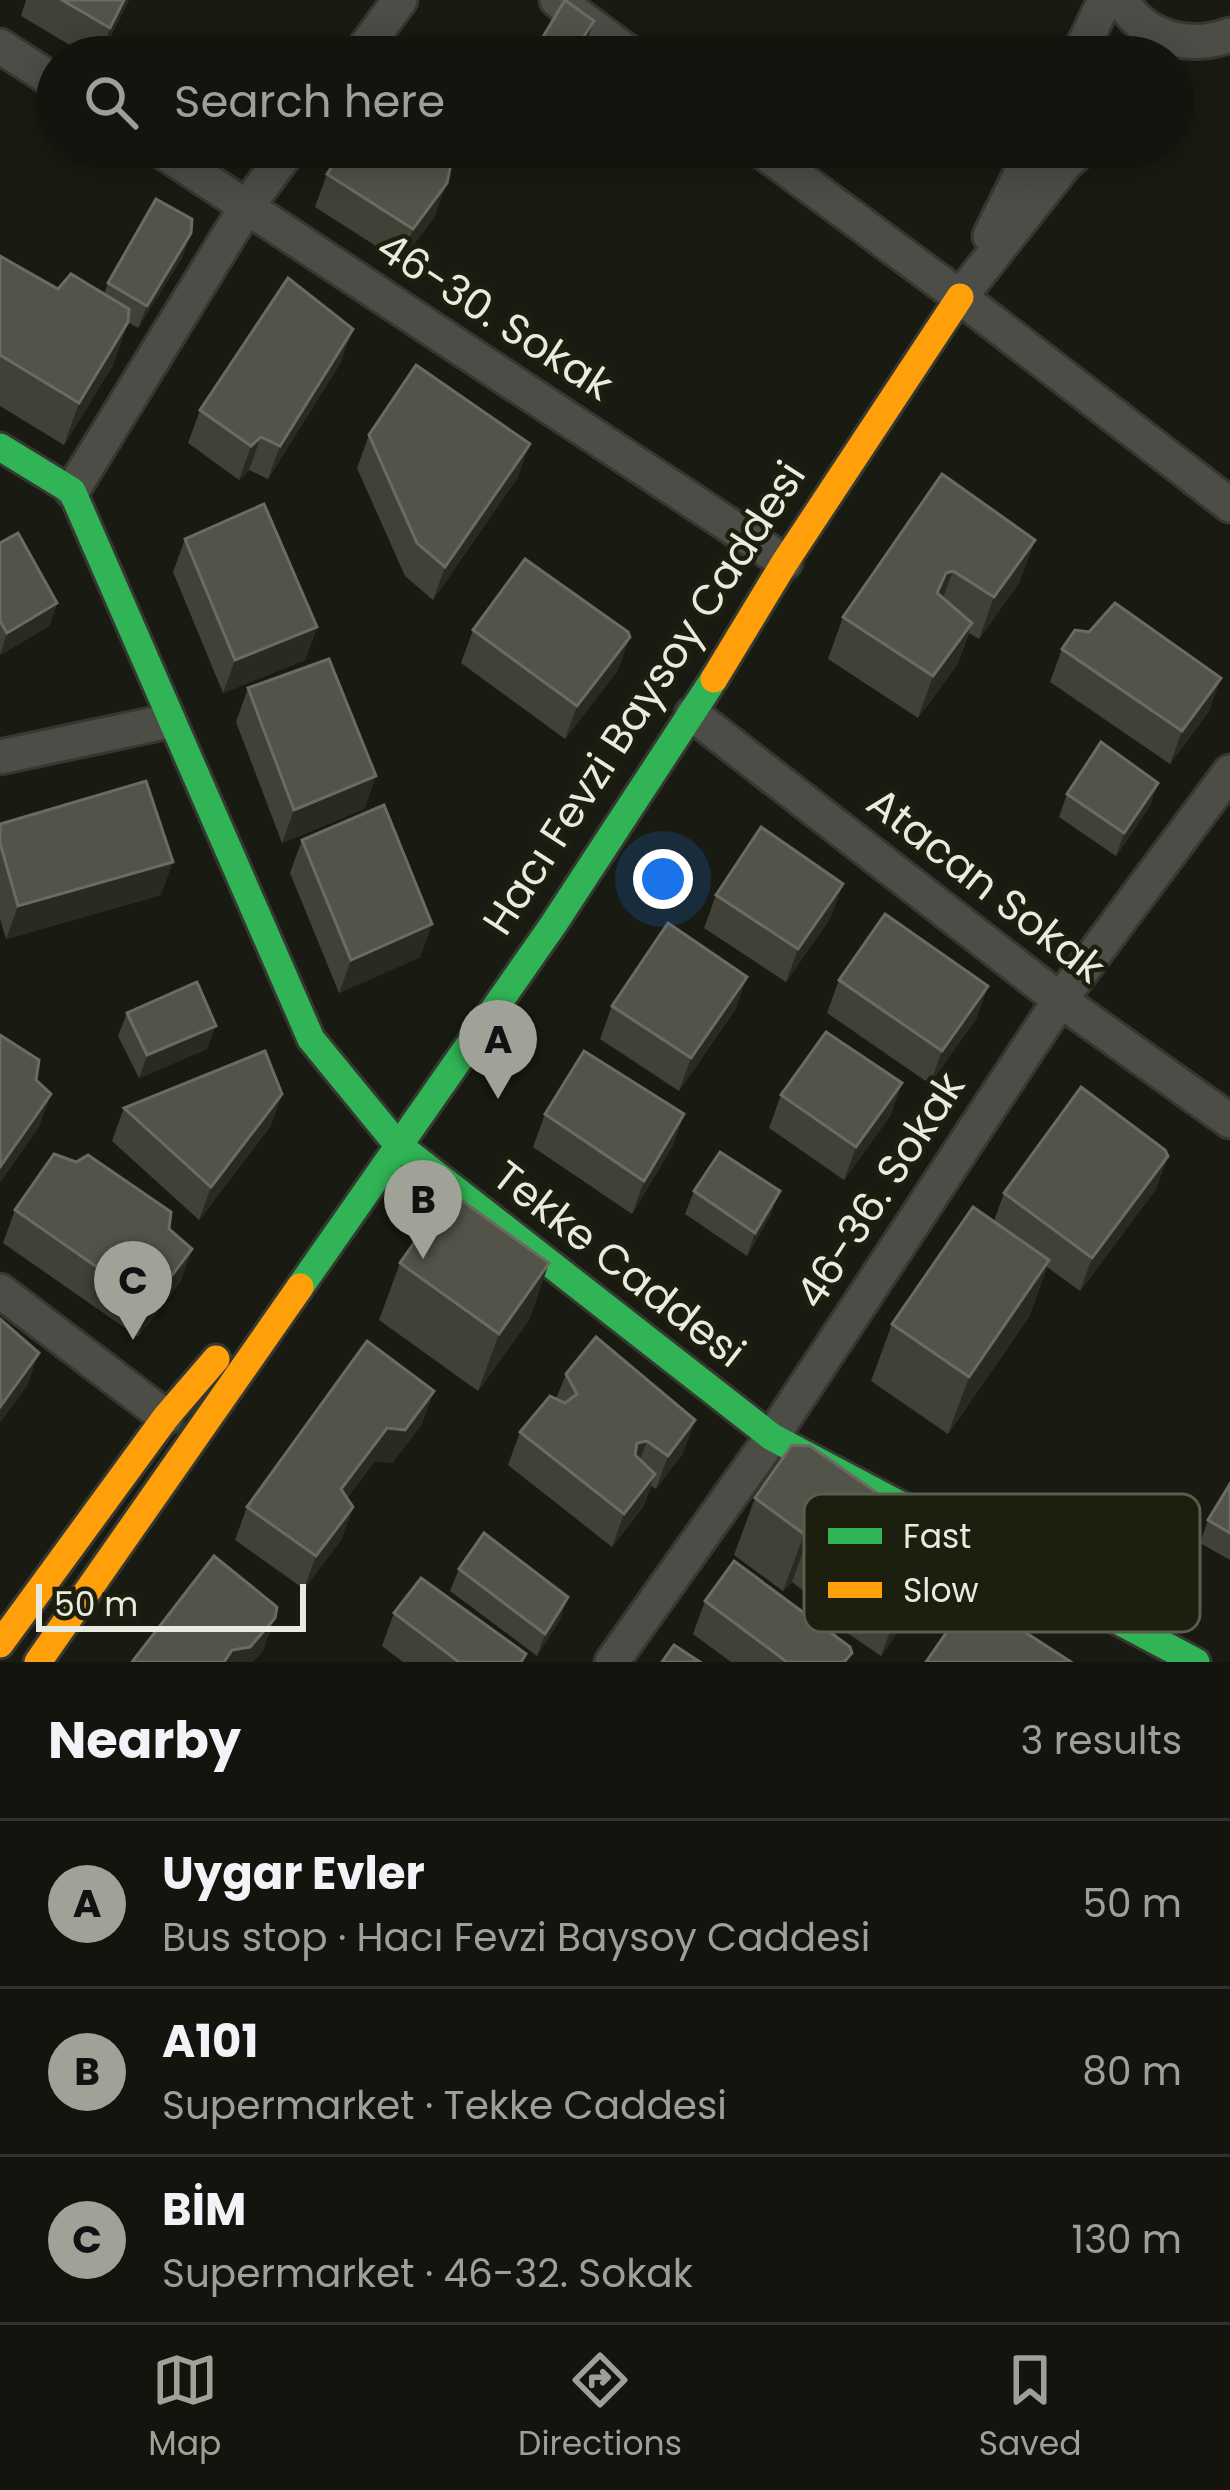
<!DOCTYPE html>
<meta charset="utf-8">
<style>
body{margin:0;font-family:Poppins,sans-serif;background:#1c1d17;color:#f1f3f6}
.scale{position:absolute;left:36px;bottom:30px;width:270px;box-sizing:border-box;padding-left:12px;border:6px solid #e9ebe0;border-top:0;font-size:33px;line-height:42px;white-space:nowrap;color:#e9ebe0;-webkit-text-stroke:9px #1c1f0e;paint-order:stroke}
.you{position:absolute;left:663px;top:879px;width:42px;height:42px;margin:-30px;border:9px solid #fff;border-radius:50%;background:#1a73e8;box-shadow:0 0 0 18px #1a73e833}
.badge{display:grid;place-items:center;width:78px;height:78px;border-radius:50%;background:#a0a298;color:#111;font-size:39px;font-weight:700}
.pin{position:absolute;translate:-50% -99px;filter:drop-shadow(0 3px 6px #0008)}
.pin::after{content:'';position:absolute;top:63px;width:42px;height:36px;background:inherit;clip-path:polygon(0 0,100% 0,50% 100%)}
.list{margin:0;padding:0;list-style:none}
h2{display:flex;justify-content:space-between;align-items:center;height:156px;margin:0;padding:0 48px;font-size:51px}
h2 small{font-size:39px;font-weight:400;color:#9d9e9e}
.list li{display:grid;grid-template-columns:78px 1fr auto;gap:36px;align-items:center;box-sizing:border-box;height:168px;padding:0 48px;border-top:3px solid #32332e}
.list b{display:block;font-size:45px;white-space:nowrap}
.list p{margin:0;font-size:39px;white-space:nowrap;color:#9d9e9e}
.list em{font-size:39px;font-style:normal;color:#9d9e9e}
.icon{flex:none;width:66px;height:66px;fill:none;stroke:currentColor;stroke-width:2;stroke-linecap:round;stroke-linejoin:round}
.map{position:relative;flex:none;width:1230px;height:1662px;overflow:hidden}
.search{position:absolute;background:#13140e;box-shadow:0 6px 30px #0003;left:36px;right:36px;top:36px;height:132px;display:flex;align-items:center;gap:30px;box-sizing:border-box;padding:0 42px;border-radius:66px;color:#9d9e9e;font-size:45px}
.sheet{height:660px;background:#13140e}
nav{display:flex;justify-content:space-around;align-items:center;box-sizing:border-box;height:168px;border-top:3px solid #32332e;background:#13140e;font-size:33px;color:#9d9e9e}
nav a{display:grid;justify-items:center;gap:6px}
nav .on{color:#a0a298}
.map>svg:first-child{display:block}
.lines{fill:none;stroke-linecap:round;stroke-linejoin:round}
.street-casing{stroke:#353731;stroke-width:39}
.fast-casing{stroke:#353731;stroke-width:33}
.slow-casing{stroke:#353731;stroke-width:33}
.street{stroke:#4c4d46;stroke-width:33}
.fast{stroke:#30b455;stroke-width:27}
.slow{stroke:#ff9f0a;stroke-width:27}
.wall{fill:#424137}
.shaded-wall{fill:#2a2a20}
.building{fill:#545349;stroke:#6b6b61;stroke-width:3}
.labels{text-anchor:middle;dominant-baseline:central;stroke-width:9;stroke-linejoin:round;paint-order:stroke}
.street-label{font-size:42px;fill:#e9ebe0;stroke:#1c1f0e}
.key{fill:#1c1f0e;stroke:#5a5c4d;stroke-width:3}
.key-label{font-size:33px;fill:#e9ebe0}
</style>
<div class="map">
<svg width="1230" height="1662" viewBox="0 0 1230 1662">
<rect width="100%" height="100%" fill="#191b12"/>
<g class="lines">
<g class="street-casing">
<g id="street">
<path d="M 557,0 L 634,57"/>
<path d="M 1121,0 C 1145,39 1188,50 1230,35"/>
<path d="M 0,46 L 57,83"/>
<path d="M 358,57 L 400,0"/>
<path d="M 1078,57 L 1105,0"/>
<path d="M 156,147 L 785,562"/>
<path d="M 757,147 L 960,297 L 1230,505"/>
<path d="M 990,236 L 1034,147"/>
<path d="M 960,297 L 1066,163 L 1084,147"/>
<path d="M 72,491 L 247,206 L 291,147"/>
<path d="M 692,714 L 1060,1000 L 1230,1121"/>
<path d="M 0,757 L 169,721"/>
<path d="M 0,1291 L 166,1417"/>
<path d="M 612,1662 L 772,1437 L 1060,1000 L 1230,772"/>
</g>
</g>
<g class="fast-casing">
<g id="fast">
<path d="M 0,447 L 72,491 L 311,1039 L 397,1144 L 772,1437 L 1196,1662"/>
<path d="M 300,1287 L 553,925 L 714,679"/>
</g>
</g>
<g class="slow-casing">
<g id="slow">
<path d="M 714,679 L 785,562 L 960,297"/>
<path d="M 0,1644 L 166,1417 L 216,1359"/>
<path d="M 38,1662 L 300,1287"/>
</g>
</g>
<use href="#street" class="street"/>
<use href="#fast" class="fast"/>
<use href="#slow" class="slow"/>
</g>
<g class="wall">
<path d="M 26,0 L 129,0 L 100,57 L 90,57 L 21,16 Z"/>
<path d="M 540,42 L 586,44 L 577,57 L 535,57 Z"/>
<path d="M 327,174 L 435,216 L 401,262 L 315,207 Z"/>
<path d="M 0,256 L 58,289 L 104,294 L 108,283 L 183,256 L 138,328 L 128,322 L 113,365 L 64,445 L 0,406 Z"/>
<path d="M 341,362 L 268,479 L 249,470 L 239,480 L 188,443 L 200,410 Z"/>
<path d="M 369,435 L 518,477 L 433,600 L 405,576 L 357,468 Z"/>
<path d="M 942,474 L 1035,540 L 1019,583 L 979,639 L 969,633 L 957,665 L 918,718 L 828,659 L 843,617 Z"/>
<path d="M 185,539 L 317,627 L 305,660 L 223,693 L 173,572 Z"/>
<path d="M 0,543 L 57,603 L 49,626 L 0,655 Z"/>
<path d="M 473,630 L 618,670 L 565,739 L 461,663 Z"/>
<path d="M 1062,649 L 1209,711 L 1170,764 L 1050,682 Z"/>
<path d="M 248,688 L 376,776 L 364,809 L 282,843 L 236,722 Z"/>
<path d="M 1158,783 L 1150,806 L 1116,856 L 1059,817 L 1067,794 Z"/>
<path d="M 0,824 L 161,895 L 6,939 L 0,919 Z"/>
<path d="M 302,840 L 432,924 L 420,957 L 339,993 L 290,873 Z"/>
<path d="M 716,895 L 831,917 L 786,982 L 704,928 Z"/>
<path d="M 747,977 L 735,1010 L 679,1091 L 600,1039 L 612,1006 Z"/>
<path d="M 839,980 L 988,986 L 976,1019 L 930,1084 L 827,1013 Z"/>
<path d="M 127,1013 L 207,1049 L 139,1078 L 118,1036 Z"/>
<path d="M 902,1083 L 890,1116 L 844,1180 L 769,1128 L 781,1095 Z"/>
<path d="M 282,1094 L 270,1127 L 199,1220 L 112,1141 L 124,1108 Z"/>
<path d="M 545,1114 L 684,1114 L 672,1147 L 632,1214 L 533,1147 Z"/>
<path d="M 1168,1156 L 1156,1189 L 1080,1291 L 1047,1267 L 1029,1317 L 948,1434 L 871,1381 L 892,1324 L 994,1221 L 1004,1193 Z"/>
<path d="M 694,1191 L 771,1214 L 747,1256 L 685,1214 Z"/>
<path d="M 15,1210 L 169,1229 L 192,1249 L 180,1282 L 138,1337 L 3,1243 Z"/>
<path d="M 400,1263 L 549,1263 L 529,1320 L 478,1391 L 379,1320 Z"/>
<path d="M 566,1374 L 695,1420 L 683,1453 L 656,1489 L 651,1486 L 643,1507 L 612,1547 L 508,1465 L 520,1432 L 556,1399 Z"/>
<path d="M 422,1424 L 392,1463 L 375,1461 L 347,1498 L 353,1507 L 341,1540 L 304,1589 L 235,1540 L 247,1507 Z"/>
<path d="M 1230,1484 L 1230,1560 L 1200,1543 L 1208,1520 Z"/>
<path d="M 755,1498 L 943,1539 L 923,1596 L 881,1656 L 818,1613 L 821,1604 L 792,1582 L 783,1591 L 734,1555 Z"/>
<path d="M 459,1569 L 560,1620 L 537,1656 L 450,1591 Z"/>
<path d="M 705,1601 L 848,1662 L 731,1662 L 693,1634 Z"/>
<path d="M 394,1613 L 526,1654 L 523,1662 L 403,1662 L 382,1646 Z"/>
</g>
<g class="shaded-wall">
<path d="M 124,0 L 129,0 L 99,57 L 110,28 Z"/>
<path d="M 594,21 L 586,44 L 577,57 L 570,57 Z"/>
<path d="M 447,183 L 435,216 L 401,262 L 413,229 Z"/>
<path d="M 191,233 L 183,256 L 138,328 L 147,306 Z"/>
<path d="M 128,322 L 113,365 L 64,445 L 79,403 Z"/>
<path d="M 353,329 L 341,362 L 268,479 L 280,446 Z"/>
<path d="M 261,437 L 249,470 L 239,480 L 251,446 Z"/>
<path d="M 530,444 L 518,477 L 433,600 L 445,567 Z"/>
<path d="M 1035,540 L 1019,583 L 979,639 L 994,597 Z"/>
<path d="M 953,571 L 937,614 L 937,593 L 946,573 Z"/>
<path d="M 57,603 L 49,626 L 0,655 L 7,633 Z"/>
<path d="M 972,623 L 957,665 L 918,718 L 933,676 Z"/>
<path d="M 317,627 L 305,660 L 223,693 L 235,660 Z"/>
<path d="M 630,637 L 618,670 L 565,739 L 577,706 Z"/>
<path d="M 1221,678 L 1209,711 L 1170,764 L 1182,731 Z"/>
<path d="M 376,776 L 364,809 L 282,843 L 294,810 Z"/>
<path d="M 1158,783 L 1150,806 L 1116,856 L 1124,833 Z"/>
<path d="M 173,862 L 161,895 L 6,939 L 18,906 Z"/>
<path d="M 843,884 L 831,917 L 786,982 L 798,949 Z"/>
<path d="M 432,924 L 420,957 L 339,993 L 351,960 Z"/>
<path d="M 747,977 L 735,1010 L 679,1091 L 691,1058 Z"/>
<path d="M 988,986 L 976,1019 L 930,1084 L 942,1051 Z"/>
<path d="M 216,1026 L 207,1049 L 139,1078 L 147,1055 Z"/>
<path d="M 902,1083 L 890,1116 L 844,1180 L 856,1147 Z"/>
<path d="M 51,1094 L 39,1127 L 0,1183 L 0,1167 Z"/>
<path d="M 282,1094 L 270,1127 L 199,1220 L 211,1187 Z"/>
<path d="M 684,1114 L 672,1147 L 632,1214 L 644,1181 Z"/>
<path d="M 1168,1156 L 1156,1189 L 1080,1291 L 1092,1258 Z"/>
<path d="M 780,1191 L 771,1214 L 747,1256 L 755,1233 Z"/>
<path d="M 192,1249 L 180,1282 L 138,1337 L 150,1304 Z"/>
<path d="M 1049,1260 L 1029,1317 L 948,1434 L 969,1377 Z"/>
<path d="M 549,1263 L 529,1320 L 478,1391 L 499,1334 Z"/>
<path d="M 39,1353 L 27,1386 L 0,1423 L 0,1407 Z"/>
<path d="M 434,1391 L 422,1424 L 392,1463 L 375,1461 L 329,1522 L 341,1489 L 387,1428 Z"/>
<path d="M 695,1420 L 683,1453 L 656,1489 L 668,1456 Z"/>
<path d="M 647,1441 L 635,1474 L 625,1476 L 637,1443 Z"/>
<path d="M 655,1474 L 643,1507 L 612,1547 L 624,1514 Z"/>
<path d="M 353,1507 L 341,1540 L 304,1589 L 316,1556 Z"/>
<path d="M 813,1525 L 792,1582 L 783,1591 L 804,1534 Z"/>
<path d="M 943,1539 L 923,1596 L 881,1656 L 902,1599 Z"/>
<path d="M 568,1597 L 560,1620 L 537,1656 L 545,1634 Z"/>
<path d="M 275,1618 L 263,1651 L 253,1662 L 224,1662 L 232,1650 Z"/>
</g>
<g class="building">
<path d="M 62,0 L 124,0 L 110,28 Z"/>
<path d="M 565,0 L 594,21 L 570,57 L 567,57 L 540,42 Z"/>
<path d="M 345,147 L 425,147 L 451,164 L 447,183 L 413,229 L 327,174 Z"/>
<path d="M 156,199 L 192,219 L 191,233 L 147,306 L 108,283 Z"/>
<path d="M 0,256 L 58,289 L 71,274 L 129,309 L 128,322 L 79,403 L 0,355 Z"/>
<path d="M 288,278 L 353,329 L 280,446 L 261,437 L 251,446 L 200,410 Z"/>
<path d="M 416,365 L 530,444 L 445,567 L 417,543 L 369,435 Z"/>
<path d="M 942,474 L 1035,540 L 994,597 L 953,571 L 946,573 L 937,593 L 972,623 L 933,676 L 843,617 Z"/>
<path d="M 264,504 L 317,627 L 235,660 L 185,539 Z"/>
<path d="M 18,533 L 57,603 L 7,633 L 0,621 L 0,543 Z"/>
<path d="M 525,559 L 628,632 L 630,637 L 577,706 L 473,630 Z"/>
<path d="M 1115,603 L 1221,678 L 1182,731 L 1062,649 L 1075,630 L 1089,632 Z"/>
<path d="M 329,659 L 376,776 L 294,810 L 248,688 Z"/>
<path d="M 1101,742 L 1158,783 L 1124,833 L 1067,794 Z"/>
<path d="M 146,781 L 173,862 L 18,906 L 0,843 L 0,824 Z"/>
<path d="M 384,805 L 432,924 L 351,960 L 302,840 Z"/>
<path d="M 761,827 L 843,884 L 798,949 L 716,895 Z"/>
<path d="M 885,914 L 988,986 L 942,1051 L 839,980 Z"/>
<path d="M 668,923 L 747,977 L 691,1058 L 612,1006 Z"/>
<path d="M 197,982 L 216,1026 L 147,1055 L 127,1013 Z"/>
<path d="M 826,1032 L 902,1083 L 856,1147 L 781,1095 Z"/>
<path d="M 0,1035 L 39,1060 L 36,1080 L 51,1094 L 0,1167 Z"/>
<path d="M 265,1051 L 282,1094 L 211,1187 L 124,1108 Z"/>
<path d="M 584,1051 L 684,1114 L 644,1181 L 545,1114 Z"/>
<path d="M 1081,1087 L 1165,1150 L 1168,1156 L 1092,1258 L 1004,1193 Z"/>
<path d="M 720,1152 L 780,1191 L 755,1233 L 694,1191 Z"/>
<path d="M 54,1154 L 76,1162 L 88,1155 L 171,1212 L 169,1229 L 192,1249 L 150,1304 L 15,1210 Z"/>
<path d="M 450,1192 L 549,1263 L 499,1334 L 400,1263 Z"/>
<path d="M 973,1207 L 1049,1260 L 969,1377 L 892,1324 Z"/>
<path d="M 0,1319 L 39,1353 L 0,1407 Z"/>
<path d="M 596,1337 L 695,1420 L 668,1456 L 647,1441 L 637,1443 L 635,1455 L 655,1474 L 624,1514 L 520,1432 L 550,1396 L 565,1403 L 577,1394 L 566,1374 Z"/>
<path d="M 367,1341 L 434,1391 L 405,1430 L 387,1428 L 341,1489 L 353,1507 L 316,1556 L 247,1507 Z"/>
<path d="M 792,1445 L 810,1446 L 943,1539 L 902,1599 L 839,1556 L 844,1548 L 813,1525 L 804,1534 L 755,1498 Z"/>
<path d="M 1230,1484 L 1230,1533 L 1208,1520 Z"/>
<path d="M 484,1533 L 568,1597 L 545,1634 L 459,1569 Z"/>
<path d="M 214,1556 L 277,1607 L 275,1618 L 250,1647 L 232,1650 L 224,1662 L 132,1662 Z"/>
<path d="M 734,1561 L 850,1647 L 852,1653 L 844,1662 L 787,1662 L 705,1601 Z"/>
<path d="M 421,1578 L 526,1654 L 521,1662 L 459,1662 L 394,1613 Z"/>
<path d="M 971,1597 L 1071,1662 L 926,1662 Z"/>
<path d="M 674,1645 L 700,1662 L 662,1662 Z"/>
</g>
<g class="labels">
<g class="street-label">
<text transform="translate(495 316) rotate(33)">46-30. Sokak</text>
<text transform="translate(644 698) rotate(-57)">Hacı Fevzi Baysoy Caddesi</text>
<text transform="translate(986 885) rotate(38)">Atacan Sokak</text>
<text transform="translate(880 1190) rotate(-57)">46-36. Sokak</text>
<text transform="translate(619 1264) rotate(38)">Tekke Caddesi</text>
</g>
</g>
<rect x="804" y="1494" width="396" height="138" rx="18" class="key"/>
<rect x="828" y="1528" width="54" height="16" fill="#30b455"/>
<rect x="828" y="1582" width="54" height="16" fill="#ff9f0a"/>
<g class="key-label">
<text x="903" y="1548">Fast</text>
<text x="903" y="1602">Slow</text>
</g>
</svg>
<div class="scale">50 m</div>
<div class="you"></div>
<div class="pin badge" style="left:498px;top:1099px">A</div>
<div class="pin badge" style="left:423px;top:1259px">B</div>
<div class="pin badge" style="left:133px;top:1340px">C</div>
<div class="search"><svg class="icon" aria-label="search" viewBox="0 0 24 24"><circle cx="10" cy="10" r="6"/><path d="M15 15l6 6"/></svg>Search here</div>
</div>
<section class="sheet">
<h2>Nearby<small>3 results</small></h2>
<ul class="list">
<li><span class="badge">A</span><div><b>Uygar Evler</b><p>Bus stop · Hacı Fevzi Baysoy Caddesi</p></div><em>50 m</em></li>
<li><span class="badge">B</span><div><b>A101</b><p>Supermarket · Tekke Caddesi</p></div><em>80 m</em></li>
<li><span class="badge">C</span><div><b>BİM</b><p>Supermarket · 46-32. Sokak</p></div><em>130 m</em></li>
</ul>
</section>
<nav>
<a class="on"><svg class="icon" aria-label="map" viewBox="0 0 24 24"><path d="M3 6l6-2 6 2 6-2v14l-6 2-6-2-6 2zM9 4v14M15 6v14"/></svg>Map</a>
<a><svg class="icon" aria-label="directions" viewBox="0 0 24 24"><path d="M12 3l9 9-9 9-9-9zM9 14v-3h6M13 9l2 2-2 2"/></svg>Directions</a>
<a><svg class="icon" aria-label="saved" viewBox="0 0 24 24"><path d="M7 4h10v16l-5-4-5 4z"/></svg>Saved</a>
</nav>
